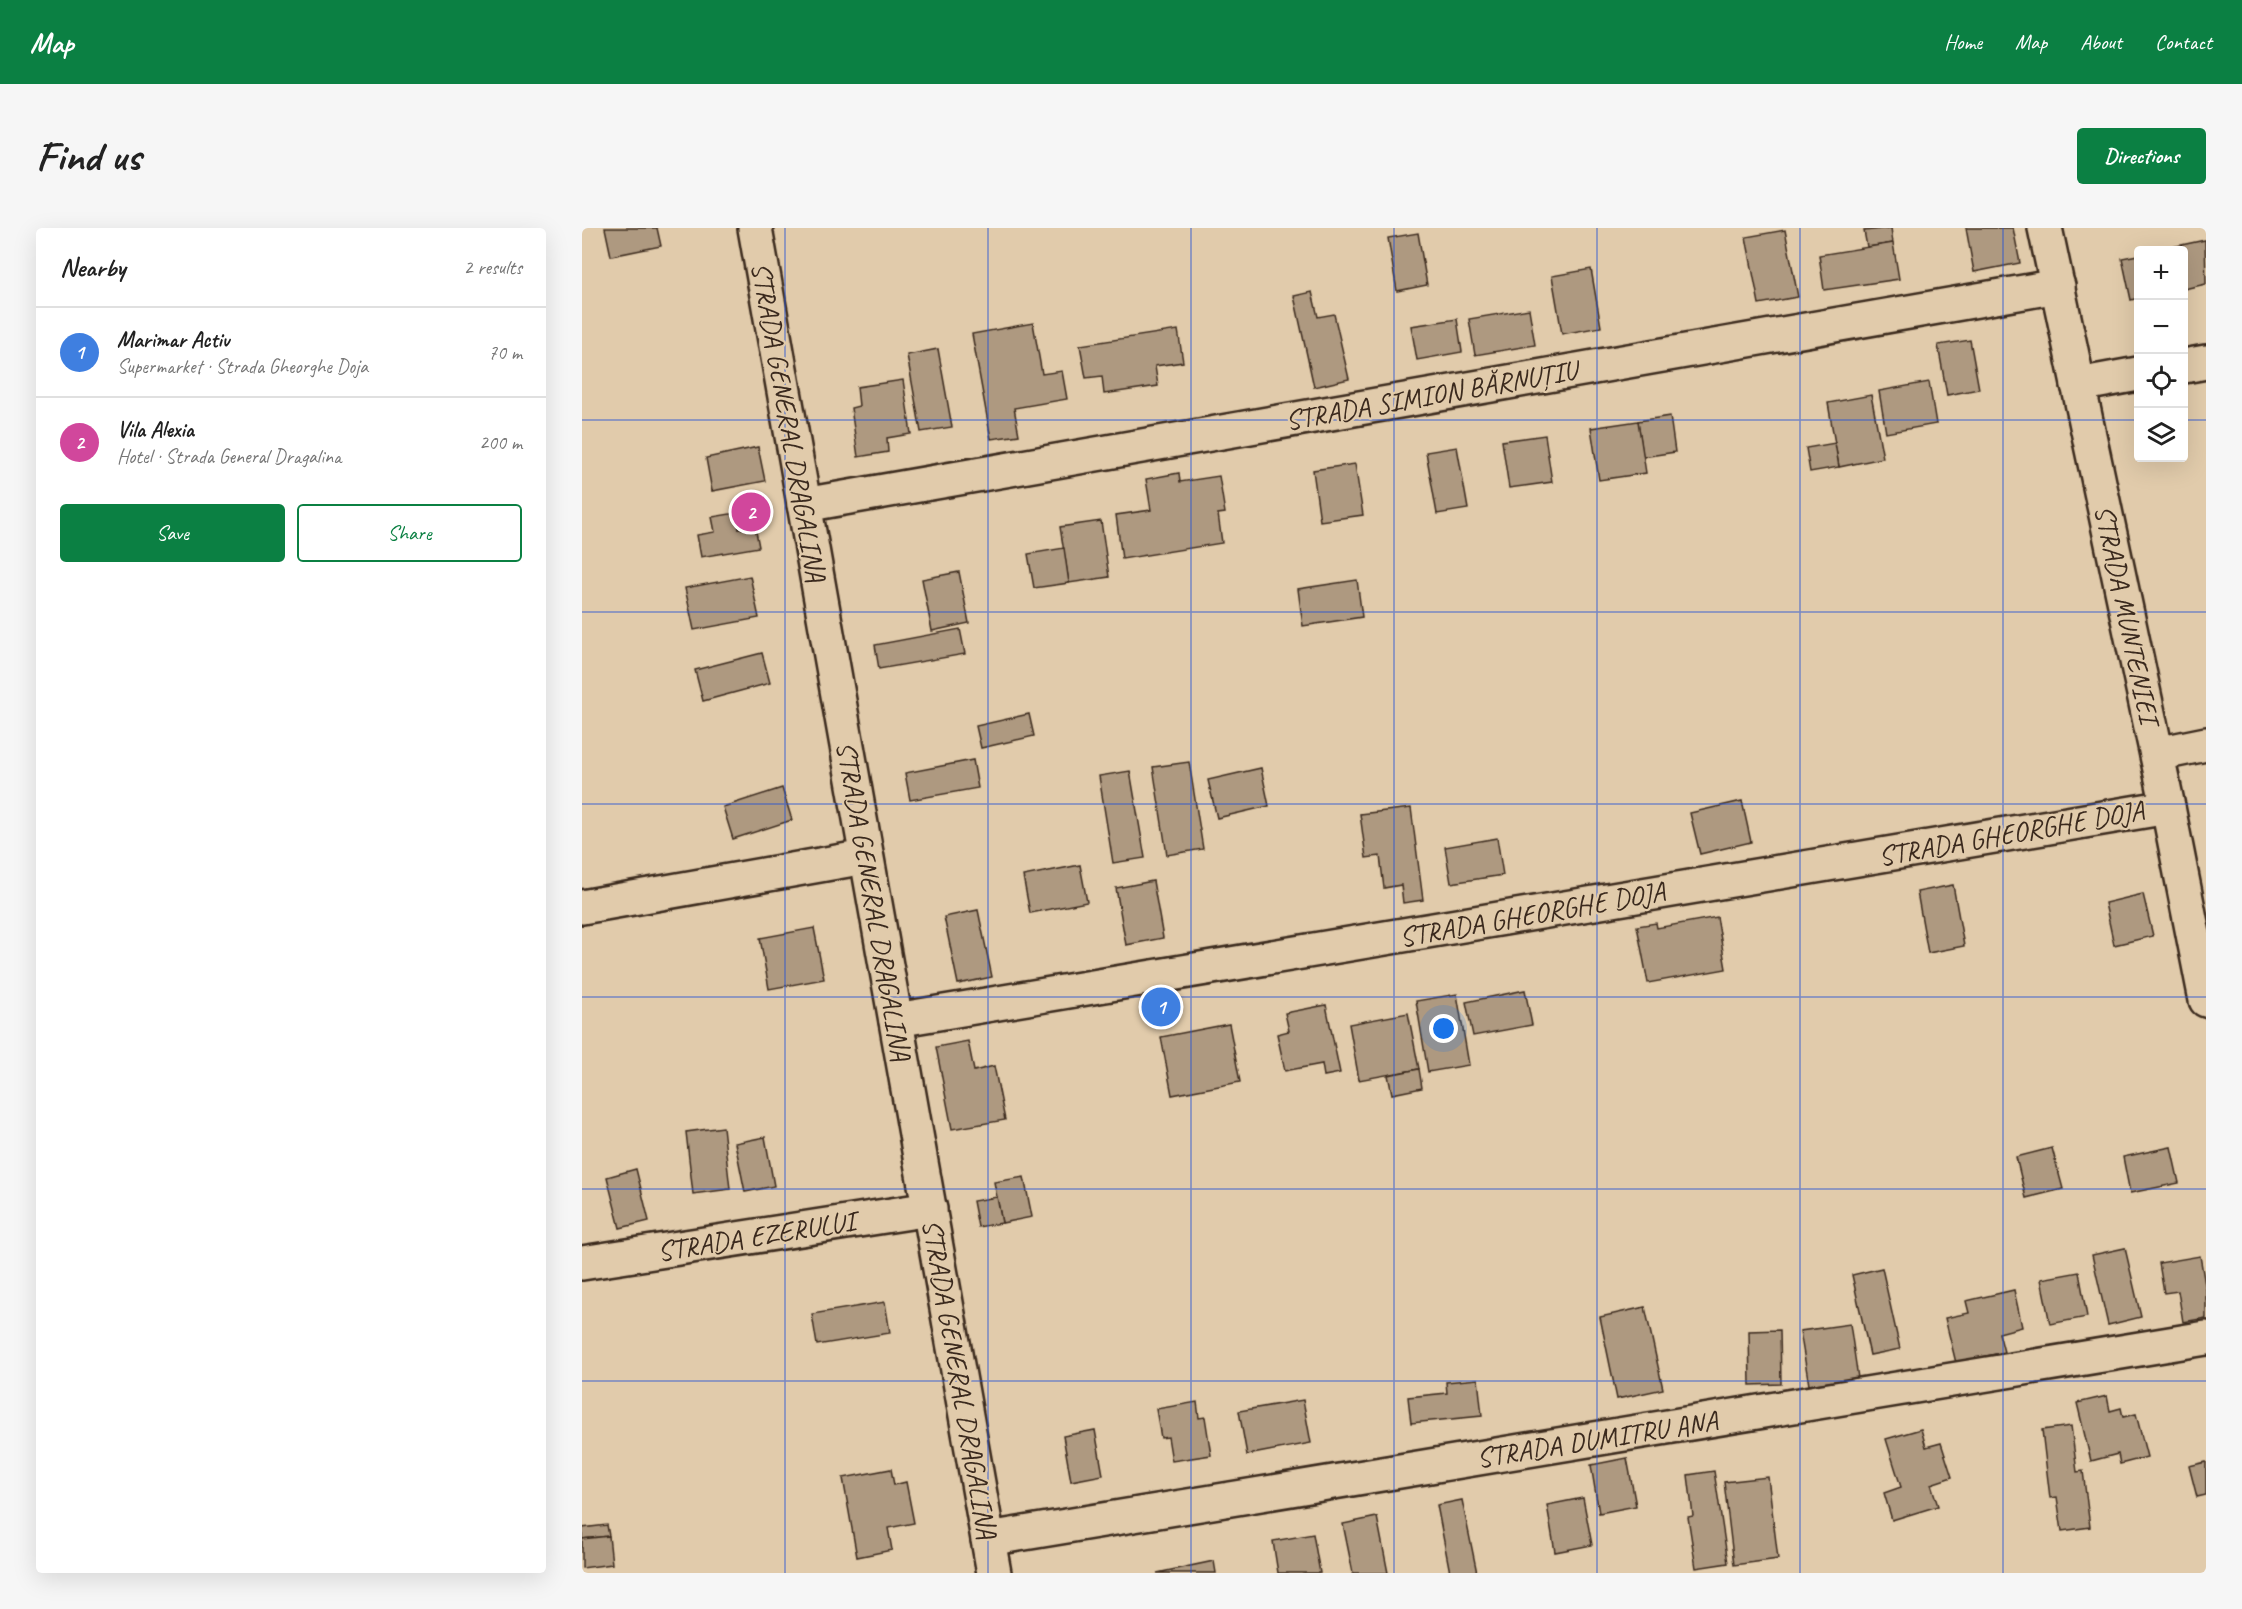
<!DOCTYPE html>
<meta charset="utf-8">
<style>
body{margin:0;font-family:Caveat,sans-serif;background:#f6f6f6;color:#222}
.controls{position:absolute;right:18px;top:18px;display:grid;overflow:hidden;border-radius:6px;box-shadow:0 6px 24px #0002}
.controls button{width:54px;height:54px;display:grid;place-items:center;padding:0;border:0;border-bottom:2px solid #e0e0e0;background:#fff;color:#222;font:30px sans-serif}
.you{position:absolute;left:862px;top:801px;width:21px;height:21px;margin:-15px;border:4px solid #fff;border-radius:50%;background:#1a73e8;box-shadow:0 0 0 9px #1a73e833}
.badge{display:grid;place-items:center;width:39px;height:39px;border-radius:50%;background:#0b8043;color:#fff;font-size:20px;font-weight:700}
.pin{position:absolute;translate:-50% -50%;border:3px solid #fff;box-shadow:0 2px 6px #0006}
.list{margin:0;padding:0;list-style:none}
h2{display:flex;justify-content:space-between;align-items:center;height:78px;margin:0;padding:0 24px;font-size:26px}
h2 small{font-size:20px;font-weight:400;color:#767676}
.list li{display:grid;grid-template-columns:39px 1fr auto;gap:18px;align-items:center;box-sizing:border-box;height:90px;padding:0 24px;border-top:2px solid #e0e0e0}
.list b{display:block;font-size:22px;white-space:nowrap}
.list p{margin:0;font-size:20px;white-space:nowrap;color:#767676}
.list em{font-size:20px;font-style:normal;color:#767676}
.actions{display:flex;gap:12px;padding:18px 24px}
.actions a{flex:1;padding:14px 0;border:2px solid #0b8043;border-radius:6px;text-align:center;font-size:21px;color:#0b8043}
.actions .main{background:#0b8043;color:#fff}
.icon{flex:none;width:33px;height:33px;fill:none;stroke:currentColor;stroke-width:2;stroke-linecap:round;stroke-linejoin:round}
.map{position:relative;flex:none;width:1624px;height:1345px;overflow:hidden;border-radius:6px}
header{display:flex;align-items:center;gap:36px;box-sizing:border-box;height:84px;padding:0 30px;background:#0b8043;color:#fff}
header strong{font-size:28px}
nav{display:flex;gap:33px;margin-inline-start:auto;font-size:21px}
.intro{display:flex;align-items:center;justify-content:space-between;box-sizing:border-box;height:144px;padding:0 36px}
h1{margin:0;font-size:42px}
.button{padding:15px 27px;border-radius:6px;background:#0b8043;color:#fff;font-size:21px;font-weight:700}
main{display:flex;gap:36px;padding:0 36px}
aside{flex:1;background:#fff;border-radius:6px;box-shadow:0 6px 24px #0002}
.map>svg:first-child{display:block}
.building{fill:#ae9980;stroke:#3b2a1e;stroke-width:1.5}
.lines{fill:none;stroke-linecap:round;stroke-linejoin:round}
.minor-casing{stroke:#3b2a1e;stroke-width:38}
.minor{stroke:#e1cbab;stroke-width:33}
.grid{fill:none;stroke:#1d4ed8;stroke-width:1.5;stroke-opacity:0.55}
.labels{text-anchor:middle;dominant-baseline:central;stroke-width:4.5;stroke-linejoin:round;paint-order:stroke}
.street-label{font-size:28px;fill:#3b2a1e;stroke:#e1cbab}
</style>
<header>
<strong>Map</strong>
<nav><a>Home</a><a>Map</a><a>About</a><a>Contact</a></nav>
</header>
<div class="intro"><h1>Find us</h1><a class="button">Directions</a></div>
<main>
<aside>
<h2>Nearby<small>2 results</small></h2>
<ul class="list">
<li><span class="badge" style="background:#3f7fe0">1</span><div><b>Marimar Activ</b><p>Supermarket · Strada Gheorghe Doja</p></div><em>70 m</em></li>
<li><span class="badge" style="background:#d1479c">2</span><div><b>Vila Alexia</b><p>Hotel · Strada General Dragalina</p></div><em>200 m</em></li>
</ul>
<div class="actions"><a class="main">Save</a><a>Share</a></div>
</aside>
<div class="map">
<svg width="1624" height="1345" viewBox="0 0 1624 1345">
<rect width="100%" height="100%" fill="#e1cbab"/>
<filter id="ink" filterUnits="userSpaceOnUse"><feTurbulence type="fractalNoise" baseFrequency=".0167" numOctaves="2"/><feDisplacementMap in="SourceGraphic" scale="12" xChannelSelector="R" yChannelSelector="G"/><feConvolveMatrix kernelMatrix="1 2 1 2 8 2 1 2 1" color-interpolation-filters="sRGB"/></filter>
<g filter="url(#ink)">
<g class="building">
<path d="M 23,0 L 75,0 L 79,18 L 29,28 Z"/>
<path d="M 1309,0 L 1311,15 L 1285,19 L 1282,3 Z"/>
<path d="M 1384,0 L 1431,0 L 1438,35 L 1392,44 Z"/>
<path d="M 1203,2 L 1216,69 L 1177,76 L 1164,9 Z"/>
<path d="M 836,5 L 845,57 L 815,63 L 806,10 Z"/>
<path d="M 1623,12 L 1624,56 L 1602,61 L 1602,22 L 1576,22 Z"/>
<path d="M 1311,15 L 1317,51 L 1242,62 L 1237,27 Z"/>
<path d="M 1556,27 L 1556,70 L 1549,72 L 1540,30 Z"/>
<path d="M 1009,41 L 1019,99 L 980,106 L 970,48 Z"/>
<path d="M 730,64 L 736,89 L 752,86 L 767,151 L 732,159 L 712,68 Z"/>
<path d="M 947,81 L 953,117 L 893,127 L 887,91 Z"/>
<path d="M 875,91 L 880,124 L 835,132 L 829,98 Z"/>
<path d="M 451,95 L 460,146 L 480,143 L 485,171 L 432,180 L 437,207 L 409,211 L 390,106 Z"/>
<path d="M 596,102 L 601,134 L 573,138 L 576,158 L 522,166 L 520,148 L 504,150 L 498,117 Z"/>
<path d="M 1388,112 L 1397,161 L 1365,167 L 1356,117 Z"/>
<path d="M 356,121 L 370,199 L 339,204 L 325,127 Z"/>
<path d="M 321,152 L 329,206 L 305,210 L 306,224 L 276,229 L 269,180 L 277,178 L 275,159 Z"/>
<path d="M 1347,154 L 1354,196 L 1304,205 L 1297,163 Z"/>
<path d="M 1289,167 L 1301,230 L 1257,239 L 1246,175 Z"/>
<path d="M 1088,188 L 1093,224 L 1061,229 L 1056,193 Z"/>
<path d="M 1056,193 L 1064,245 L 1017,252 L 1009,200 Z"/>
<path d="M 963,207 L 970,254 L 927,260 L 920,213 Z"/>
<path d="M 1253,215 L 1257,239 L 1228,244 L 1224,220 Z"/>
<path d="M 176,219 L 183,253 L 130,263 L 124,230 Z"/>
<path d="M 875,219 L 886,281 L 855,286 L 844,224 Z"/>
<path d="M 773,236 L 781,287 L 738,293 L 731,242 Z"/>
<path d="M 597,245 L 598,254 L 637,248 L 643,285 L 636,286 L 640,315 L 540,331 L 534,287 L 569,282 L 564,251 Z"/>
<path d="M 154,285 L 157,301 L 173,298 L 177,319 L 119,329 L 115,307 L 133,304 L 130,289 Z"/>
<path d="M 519,293 L 527,349 L 487,355 L 478,299 Z"/>
<path d="M 482,320 L 487,355 L 452,360 L 446,326 Z"/>
<path d="M 377,344 L 387,395 L 350,403 L 340,351 Z"/>
<path d="M 168,348 L 177,390 L 112,402 L 103,360 Z"/>
<path d="M 775,352 L 780,389 L 721,398 L 716,361 Z"/>
<path d="M 378,401 L 383,426 L 297,441 L 293,417 Z"/>
<path d="M 180,425 L 188,455 L 121,473 L 113,442 Z"/>
<path d="M 447,486 L 452,508 L 399,520 L 394,498 Z"/>
<path d="M 391,532 L 396,560 L 328,572 L 323,545 Z"/>
<path d="M 607,534 L 621,621 L 585,627 L 571,539 Z"/>
<path d="M 679,540 L 687,578 L 635,590 L 626,552 Z"/>
<path d="M 548,543 L 563,630 L 531,635 L 517,548 Z"/>
<path d="M 200,560 L 210,592 L 151,611 L 141,579 Z"/>
<path d="M 1160,573 L 1169,614 L 1118,626 L 1108,585 Z"/>
<path d="M 829,580 L 841,672 L 821,675 L 819,657 L 802,660 L 798,628 L 784,630 L 778,586 Z"/>
<path d="M 915,610 L 921,647 L 869,655 L 863,619 Z"/>
<path d="M 498,637 L 505,674 L 448,685 L 441,648 Z"/>
<path d="M 571,653 L 581,710 L 544,717 L 534,660 Z"/>
<path d="M 1371,657 L 1382,718 L 1346,725 L 1335,664 Z"/>
<path d="M 1561,666 L 1571,708 L 1532,717 L 1523,675 Z"/>
<path d="M 396,682 L 410,749 L 376,756 L 362,689 Z"/>
<path d="M 1135,689 L 1144,741 L 1066,755 L 1055,698 L 1074,695 L 1075,700 Z"/>
<path d="M 232,700 L 242,751 L 187,761 L 178,710 Z"/>
<path d="M 943,762 L 950,797 L 891,808 L 884,774 Z"/>
<path d="M 875,766 L 887,837 L 846,844 L 834,773 Z"/>
<path d="M 744,777 L 758,845 L 742,848 L 740,836 L 703,843 L 695,806 L 707,803 L 703,785 Z"/>
<path d="M 826,785 L 837,841 L 777,852 L 767,796 Z"/>
<path d="M 647,796 L 658,854 L 590,867 L 579,809 Z"/>
<path d="M 386,813 L 392,843 L 412,838 L 423,892 L 370,901 L 354,819 Z"/>
<path d="M 837,841 L 840,860 L 810,866 L 806,847 Z"/>
<path d="M 141,899 L 148,961 L 111,966 L 104,904 Z"/>
<path d="M 183,909 L 192,958 L 163,964 L 153,915 Z"/>
<path d="M 1589,919 L 1597,955 L 1548,965 L 1541,929 Z"/>
<path d="M 1470,920 L 1481,961 L 1444,970 L 1434,929 Z"/>
<path d="M 54,941 L 67,993 L 38,1000 L 25,949 Z"/>
<path d="M 442,949 L 450,989 L 420,995 L 412,954 Z"/>
<path d="M 415,969 L 420,995 L 396,999 L 391,973 Z"/>
<path d="M 1543,1020 L 1559,1089 L 1526,1097 L 1510,1027 Z"/>
<path d="M 1618,1028 L 1624,1062 L 1624,1090 L 1601,1094 L 1596,1063 L 1582,1065 L 1577,1035 Z"/>
<path d="M 1300,1040 L 1318,1121 L 1288,1127 L 1270,1047 Z"/>
<path d="M 1497,1044 L 1505,1089 L 1468,1096 L 1459,1051 Z"/>
<path d="M 1432,1062 L 1440,1099 L 1417,1105 L 1422,1124 L 1374,1135 L 1363,1090 L 1387,1085 L 1384,1073 Z"/>
<path d="M 303,1074 L 308,1105 L 235,1117 L 230,1086 Z"/>
<path d="M 1063,1079 L 1081,1161 L 1035,1171 L 1018,1089 Z"/>
<path d="M 1268,1096 L 1276,1150 L 1227,1157 L 1218,1103 Z"/>
<path d="M 1198,1102 L 1199,1156 L 1168,1157 L 1167,1103 Z"/>
<path d="M 896,1151 L 900,1188 L 829,1195 L 826,1169 L 865,1165 L 864,1154 Z"/>
<path d="M 1525,1168 L 1528,1183 L 1539,1180 L 1541,1189 L 1554,1186 L 1565,1229 L 1538,1236 L 1536,1226 L 1509,1233 L 1495,1175 Z"/>
<path d="M 721,1172 L 729,1215 L 665,1227 L 657,1183 Z"/>
<path d="M 615,1174 L 617,1190 L 623,1189 L 629,1227 L 590,1233 L 586,1209 L 579,1210 L 574,1181 Z"/>
<path d="M 1489,1198 L 1495,1244 L 1501,1243 L 1508,1299 L 1480,1303 L 1475,1269 L 1468,1270 L 1460,1202 Z"/>
<path d="M 1339,1201 L 1344,1219 L 1359,1215 L 1370,1249 L 1349,1256 L 1356,1278 L 1310,1292 L 1302,1265 L 1319,1259 L 1304,1211 Z"/>
<path d="M 513,1202 L 521,1247 L 489,1253 L 481,1208 Z"/>
<path d="M 1045,1230 L 1054,1278 L 1017,1285 L 1009,1237 Z"/>
<path d="M 1624,1234 L 1624,1267 L 1615,1269 L 1607,1238 Z"/>
<path d="M 309,1241 L 312,1257 L 324,1254 L 332,1295 L 306,1300 L 310,1322 L 275,1329 L 261,1250 Z"/>
<path d="M 1132,1243 L 1146,1335 L 1114,1340 L 1106,1289 L 1111,1288 L 1106,1247 Z"/>
<path d="M 1186,1249 L 1196,1331 L 1152,1337 L 1142,1254 Z"/>
<path d="M 1001,1270 L 1010,1317 L 973,1324 L 965,1277 Z"/>
<path d="M 880,1272 L 895,1345 L 868,1345 L 855,1277 Z"/>
<path d="M 795,1289 L 806,1345 L 771,1345 L 761,1296 Z"/>
<path d="M 25,1297 L 27,1308 L 0,1311 L 0,1300 Z"/>
<path d="M 731,1306 L 738,1345 L 696,1345 L 691,1313 Z"/>
<path d="M 27,1308 L 30,1336 L 0,1340 L 0,1311 Z"/>
<path d="M 632,1333 L 634,1345 L 575,1345 Z"/>
</g>
<g class="lines">
<g class="minor-casing">
<g id="minor">
<path d="M 173,0 L 412,1345"/>
<path d="M 1463,0 L 1586,579 L 1624,772"/>
<path d="M 1602,138 L 1624,134"/>
<path d="M 1496,157 L 1556,146"/>
<path d="M 222,277 L 1476,58"/>
<path d="M 1575,526 L 1624,516"/>
<path d="M 0,679 L 283,629"/>
<path d="M 314,792 L 1586,579"/>
<path d="M 0,1035 L 348,981"/>
<path d="M 406,1311 L 1624,1110"/>
</g>
</g>
<use href="#minor" class="minor"/>
</g>
</g>
<path class="grid" d="M 203,0 L 203,1345M 406,0 L 406,1345M 609,0 L 609,1345M 812,0 L 812,1345M 1015,0 L 1015,1345M 1218,0 L 1218,1345M 1421,0 L 1421,1345M 0,192 L 1556,192M 1602,192 L 1624,192M 0,384 L 1624,384M 0,576 L 1624,576M 0,769 L 1624,769M 0,961 L 1624,961M 0,1153 L 1624,1153"/>
<g class="labels">
<g class="street-label">
<text transform="translate(849 167) rotate(-10)">STRADA SIMION BĂRNUȚIU</text>
<text transform="translate(207 194) rotate(80)">STRADA GENERAL DRAGALINA</text>
<text transform="translate(1545 386) rotate(78)">STRADA MUNTENIEI</text>
<text transform="translate(1429 605) rotate(-10)">STRADA GHEORGHE DOJA</text>
<text transform="translate(292 673) rotate(80)">STRADA GENERAL DRAGALINA</text>
<text transform="translate(950 686) rotate(-10)">STRADA GHEORGHE DOJA</text>
<text transform="translate(174 1008) rotate(-9)">STRADA EZERULUI</text>
<text transform="translate(378 1151) rotate(80)">STRADA GENERAL DRAGALINA</text>
<text transform="translate(1015 1211) rotate(-9)">STRADA DUMITRU ANA</text>
</g>
</g>
</svg>
<div class="controls">
<button>+</button>
<button>−</button>
<button><svg class="icon" aria-label="locate" viewBox="0 0 24 24"><circle cx="12" cy="12" r="6"/><path d="M12 2v4M12 18v4M2 12h4M18 12h4"/></svg></button>
<button><svg class="icon" aria-label="layers" viewBox="0 0 24 24"><path d="M12 4l9 5-9 5-9-5zM3 14l9 5 9-5"/></svg></button>
</div>
<div class="you"></div>
<div class="pin badge" style="left:579px;top:779px;background:#3f7fe0">1</div>
<div class="pin badge" style="left:169px;top:284px;background:#d1479c">2</div>
</div>
</main>
